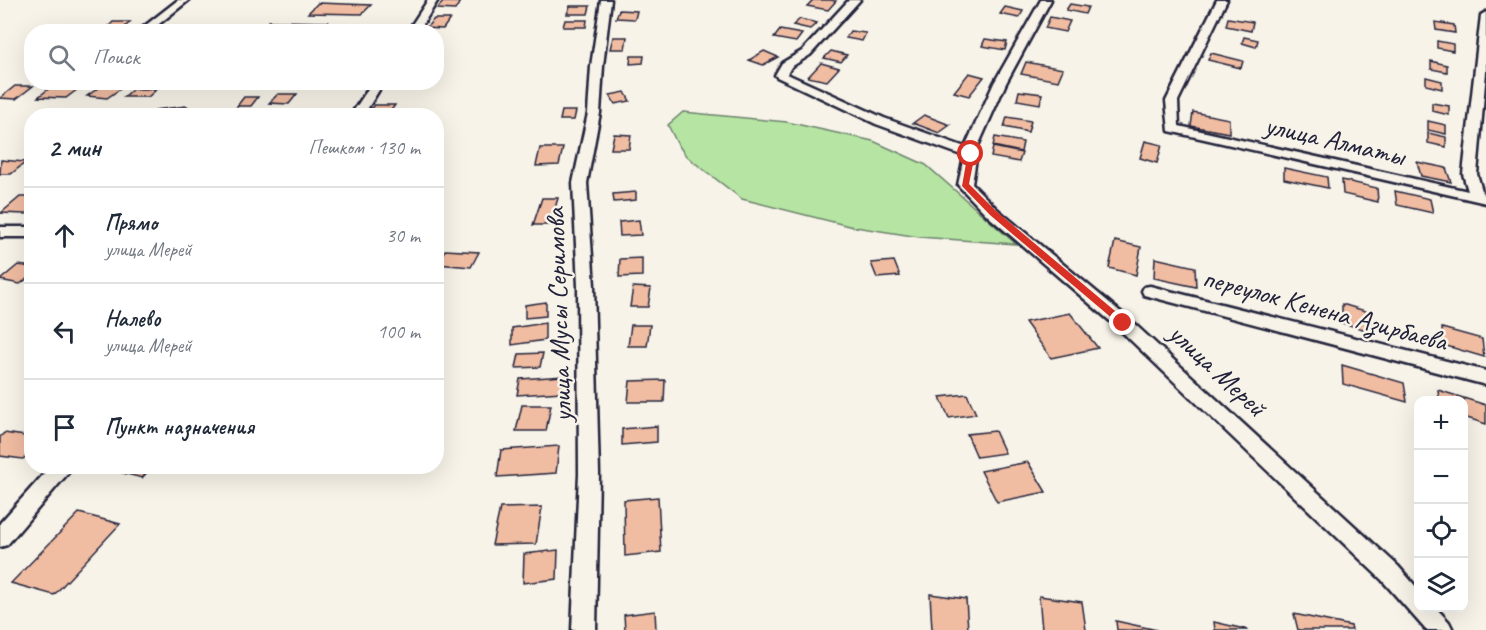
<!DOCTYPE html>
<html lang="ru">
<meta charset="utf-8">
<style>
body{margin:0;font-family:Caveat,sans-serif;background:#f6f6f7;color:#1f2937}
.controls{position:absolute;right:18px;bottom:18px;display:grid;overflow:hidden;border-radius:12px;box-shadow:0 6px 24px #0002}
.controls button{width:54px;height:54px;display:grid;place-items:center;padding:0;border:0;border-bottom:2px solid #e0e1e3;background:#fff;color:#1f2937;font:30px sans-serif}
.stop{position:absolute;width:18px;height:18px;margin:-14px;border:4px solid #d93025;border-radius:50%;background:#fff}
.stop.end{background:#d93025;border-color:#fff;box-shadow:0 2px 6px #0008}
.list{margin:0;padding:0;list-style:none}
h2{display:flex;justify-content:space-between;align-items:center;height:78px;margin:0;padding:0 24px;font-size:26px}
h2 small{font-size:20px;font-weight:400;color:#747a83}
.list li{display:grid;grid-template-columns:39px 1fr auto;gap:18px;align-items:center;box-sizing:border-box;height:96px;padding:0 24px;border-top:2px solid #e0e1e3}
.list b{display:block;font-size:22px;white-space:nowrap}
.list p{margin:0;font-size:20px;white-space:nowrap;color:#747a83}
.list em{font-size:20px;font-style:normal;color:#747a83}
.icon{flex:none;width:33px;height:33px;fill:none;stroke:currentColor;stroke-width:2;stroke-linecap:round;stroke-linejoin:round}
.map{position:relative;flex:none;width:1486px;height:630px;overflow:hidden}
.search{position:absolute;background:#fff;box-shadow:0 6px 24px #0002;left:24px;top:24px;width:420px;height:66px;display:flex;align-items:center;gap:15px;box-sizing:border-box;padding:0 21px;border-radius:24px;color:#747a83;font-size:22px}
.panel{position:absolute;background:#fff;box-shadow:0 6px 24px #0002;left:24px;top:108px;width:420px;height:366px;border-radius:24px}
.map>svg:first-child{display:block}
.green{fill:#b6e4a2;stroke:#6c836e;stroke-width:1.5}
.building{fill:#f0bca2;stroke:#22223b;stroke-width:1.5}
.lines{fill:none;stroke-linecap:round;stroke-linejoin:round}
.street-casing{stroke:#22223b;stroke-width:5}
.street{fill:#f7f3e8;fill-rule:evenodd}
.route{fill:#d93025}
.labels{text-anchor:middle;dominant-baseline:central;stroke-width:5;stroke-linejoin:round;paint-order:stroke}
.street-label{font-size:28px;fill:#22223b;stroke:#f7f3e8}
</style>
<div class="map">
<svg width="1486" height="630" viewBox="0 0 1486 630">
<rect width="100%" height="100%" fill="#f7f3e8"/>
<filter id="ink" filterUnits="userSpaceOnUse"><feTurbulence type="fractalNoise" baseFrequency=".0167" numOctaves="2"/><feDisplacementMap in="SourceGraphic" scale="12" xChannelSelector="R" yChannelSelector="G"/><feConvolveMatrix kernelMatrix="1 2 1 2 8 2 1 2 1" color-interpolation-filters="sRGB"/></filter>
<g filter="url(#ink)">
<path class="green" d="M 683,112 L 787,122 L 873,141 L 926,165 L 1016,244 L 919,237 L 849,226 L 742,199 L 686,156 L 677,143 L 668,125 Z"/>
<g class="building">
<path d="M 813,0 L 830,0 L 836,1 L 828,10 L 807,6 Z"/>
<path d="M 443,2 L 460,2 L 455,10 L 437,9 Z"/>
<path d="M 318,3 L 371,5 L 362,14 L 308,13 Z"/>
<path d="M 1070,4 L 1088,7 L 1085,14 L 1066,10 Z"/>
<path d="M 570,6 L 590,6 L 588,14 L 567,14 Z"/>
<path d="M 1005,7 L 1023,11 L 1019,18 L 1000,14 Z"/>
<path d="M 619,10 L 637,11 L 635,19 L 616,18 Z"/>
<path d="M 1050,17 L 1070,21 L 1065,32 L 1045,28 Z"/>
<path d="M 1228,18 L 1253,22 L 1251,31 L 1226,26 Z"/>
<path d="M 434,19 L 450,19 L 443,29 L 426,28 Z"/>
<path d="M 800,19 L 817,23 L 810,29 L 793,25 Z"/>
<path d="M 565,20 L 587,20 L 586,27 L 563,27 Z"/>
<path d="M 269,21 L 328,22 L 319,32 L 258,32 Z"/>
<path d="M 113,22 L 130,22 L 120,32 L 103,32 Z"/>
<path d="M 1435,22 L 1454,25 L 1455,33 L 1436,30 Z"/>
<path d="M 780,30 L 802,34 L 796,42 L 774,38 Z"/>
<path d="M 850,31 L 866,33 L 862,41 L 846,38 Z"/>
<path d="M 613,37 L 627,37 L 625,49 L 610,49 Z"/>
<path d="M 1244,37 L 1258,40 L 1256,47 L 1242,43 Z"/>
<path d="M 985,39 L 1007,42 L 1005,50 L 982,46 Z"/>
<path d="M 1437,41 L 1453,44 L 1453,51 L 1437,48 Z"/>
<path d="M 764,51 L 778,57 L 763,65 L 749,60 Z"/>
<path d="M 831,51 L 847,55 L 841,62 L 824,58 Z"/>
<path d="M 1211,53 L 1243,61 L 1241,68 L 1208,60 Z"/>
<path d="M 631,56 L 644,56 L 643,63 L 630,64 Z"/>
<path d="M 1431,61 L 1447,65 L 1447,72 L 1431,69 Z"/>
<path d="M 1026,62 L 1063,69 L 1058,81 L 1021,74 Z"/>
<path d="M 821,63 L 839,68 L 827,81 L 808,77 Z"/>
<path d="M 969,73 L 984,77 L 969,96 L 954,92 Z"/>
<path d="M 1426,77 L 1442,81 L 1442,89 L 1426,85 Z"/>
<path d="M 54,85 L 82,86 L 66,98 L 38,97 Z"/>
<path d="M 103,85 L 123,87 L 107,98 L 87,96 Z"/>
<path d="M 15,86 L 33,86 L 16,99 L 0,98 Z"/>
<path d="M 133,89 L 157,89 L 148,97 L 124,97 Z"/>
<path d="M 1019,91 L 1042,94 L 1040,104 L 1017,100 Z"/>
<path d="M 625,92 L 630,101 L 615,104 L 610,95 Z"/>
<path d="M 278,94 L 297,94 L 289,104 L 269,103 Z"/>
<path d="M 244,97 L 258,97 L 251,106 L 237,106 Z"/>
<path d="M 1432,103 L 1449,106 L 1449,115 L 1432,111 Z"/>
<path d="M 375,105 L 395,105 L 387,116 L 366,115 Z"/>
<path d="M 187,106 L 183,116 L 152,116 L 155,110 Z"/>
<path d="M 562,111 L 576,111 L 574,120 L 560,120 Z"/>
<path d="M 1193,112 L 1229,119 L 1229,133 L 1191,126 Z"/>
<path d="M 924,115 L 950,125 L 939,133 L 913,123 Z"/>
<path d="M 1007,117 L 1031,121 L 1028,132 L 1004,127 Z"/>
<path d="M 1428,121 L 1446,125 L 1446,134 L 1428,130 Z"/>
<path d="M 1428,133 L 1446,137 L 1446,147 L 1428,143 Z"/>
<path d="M 614,134 L 631,135 L 629,149 L 611,149 Z"/>
<path d="M 995,137 L 1023,142 L 1021,152 L 993,146 Z"/>
<path d="M 1145,141 L 1162,145 L 1157,163 L 1140,158 Z"/>
<path d="M 993,147 L 1022,153 L 1019,162 L 991,157 Z"/>
<path d="M 540,148 L 563,148 L 559,165 L 536,166 Z"/>
<path d="M 1,160 L 26,162 L 11,174 L 0,174 Z"/>
<path d="M 1417,162 L 1446,168 L 1451,182 L 1421,176 Z"/>
<path d="M 1284,168 L 1327,177 L 1328,188 L 1284,179 Z"/>
<path d="M 1342,180 L 1377,188 L 1378,202 L 1343,194 Z"/>
<path d="M 1395,191 L 1430,199 L 1433,213 L 1397,205 Z"/>
<path d="M 636,192 L 636,200 L 614,202 L 613,194 Z"/>
<path d="M 20,197 L 32,197 L 32,209 L 26,214 L 1,213 Z"/>
<path d="M 542,198 L 558,198 L 550,225 L 533,225 Z"/>
<path d="M 639,220 L 641,235 L 620,236 L 619,222 Z"/>
<path d="M 1115,241 L 1141,247 L 1136,275 L 1109,268 Z"/>
<path d="M 445,250 L 479,252 L 471,267 L 437,264 Z"/>
<path d="M 642,258 L 642,276 L 619,277 L 620,259 Z"/>
<path d="M 1155,258 L 1195,267 L 1196,287 L 1154,278 Z"/>
<path d="M 894,261 L 900,276 L 877,278 L 871,263 Z"/>
<path d="M 18,265 L 32,267 L 32,275 L 20,284 L 0,280 Z"/>
<path d="M 633,287 L 651,288 L 648,307 L 630,307 Z"/>
<path d="M 546,302 L 546,316 L 525,318 L 525,305 Z"/>
<path d="M 1342,304 L 1372,313 L 1373,332 L 1342,323 Z"/>
<path d="M 1070,313 L 1098,348 L 1051,358 L 1025,322 Z"/>
<path d="M 545,323 L 545,340 L 512,345 L 512,328 Z"/>
<path d="M 631,325 L 650,325 L 647,346 L 628,346 Z"/>
<path d="M 1442,328 L 1482,339 L 1484,357 L 1443,345 Z"/>
<path d="M 543,353 L 540,367 L 516,368 L 519,354 Z"/>
<path d="M 1342,365 L 1404,383 L 1407,402 L 1343,384 Z"/>
<path d="M 564,376 L 562,392 L 517,395 L 520,379 Z"/>
<path d="M 665,380 L 664,402 L 628,402 L 630,381 Z"/>
<path d="M 1438,390 L 1486,405 L 1486,424 L 1464,417 L 1464,400 L 1439,400 Z"/>
<path d="M 967,394 L 976,414 L 949,418 L 940,397 Z"/>
<path d="M 522,405 L 551,405 L 546,431 L 516,431 Z"/>
<path d="M 657,426 L 657,442 L 622,445 L 622,429 Z"/>
<path d="M 995,431 L 1005,453 L 977,457 L 967,434 Z"/>
<path d="M 4,433 L 32,437 L 32,451 L 23,459 L 0,456 L 0,437 Z"/>
<path d="M 559,446 L 556,473 L 497,477 L 501,450 Z"/>
<path d="M 1028,462 L 1046,492 L 997,502 L 981,471 Z"/>
<path d="M 116,466 L 153,466 L 142,478 L 112,470 Z"/>
<path d="M 658,497 L 661,552 L 625,556 L 624,500 Z"/>
<path d="M 542,507 L 536,544 L 492,545 L 500,508 Z"/>
<path d="M 79,513 L 120,524 L 54,595 L 11,583 Z"/>
<path d="M 558,550 L 557,579 L 523,583 L 524,554 Z"/>
<path d="M 930,594 L 966,599 L 968,630 L 932,630 Z"/>
<path d="M 1039,596 L 1082,602 L 1086,630 L 1042,630 Z"/>
<path d="M 655,611 L 656,630 L 625,630 L 624,615 Z"/>
<path d="M 1294,614 L 1351,626 L 1352,630 L 1298,630 Z"/>
<path d="M 1116,621 L 1157,630 L 1117,630 Z"/>
<path d="M 1214,622 L 1249,630 L 1215,630 Z"/>
</g>
<g class="lines">
<g class="street-casing">
<g id="street">
<path d="M 178,0 L 189,0 L 149,32 L 137,32 Z"/>
<path d="M 428,0 L 438,0 L 418,32 L 407,32 Z"/>
<path d="M 601,0 L 611,0 L 603,66 L 600,113 L 587,183 L 594,286 L 599,474 L 596,630 L 572,630 L 579,474 L 578,286 L 573,183 L 588,113 L 591,66 Z"/>
<path d="M 849,0 L 860,0 L 810,55 L 791,67 L 787,74 L 884,118 L 965,147 L 994,83 L 1041,0 L 1051,0 L 1006,83 L 978,146 L 972,184 L 998,210 L 1129,319 L 1398,566 L 1418,589 L 1418,608 L 1436,608 L 1449,622 L 1453,630 L 1426,630 L 1382,580 L 1117,327 L 988,216 L 958,185 L 964,156 L 876,124 L 777,77 L 775,75 L 782,63 L 802,51 Z"/>
<path d="M 1217,0 L 1227,0 L 1178,101 L 1179,126 L 1468,191 L 1463,174 L 1481,15 L 1486,12 L 1486,72 L 1477,174 L 1483,194 L 1486,195 L 1486,203 L 1169,131 L 1166,101 Z"/>
<path d="M 373,82 L 384,82 L 363,116 L 350,116 Z"/>
<rect x="0" y="227" width="32" height="10"/>
<path d="M 1150,286 L 1486,371 L 1486,385 L 1144,295 L 1142,291 L 1144,287 Z"/>
<path d="M 51,466 L 74,466 L 7,545 L 0,547 L 0,523 Z"/>
</g>
</g>
<use href="#street" class="street"/>
</g>
</g>
<path class="route" d="M 968,152 L 975,154 L 969,184 L 996,211 L 1127,321 L 1127,325 L 1120,325 L 990,215 L 962,186 Z"/>
<g class="labels">
<g class="street-label">
<text transform="translate(1335 140) rotate(13)">улица Алматы</text>
<text transform="translate(1325 309) rotate(15)">переулок Кенена Азирбаева</text>
<text transform="translate(558 315) rotate(-92)">улица Мусы Серимова</text>
<text transform="translate(1218 370) rotate(43)">улица Мерей</text>
</g>
</g>
</svg>
<div class="controls">
<button>+</button>
<button>−</button>
<button><svg class="icon" aria-label="locate" viewBox="0 0 24 24"><circle cx="12" cy="12" r="6"/><path d="M12 2v4M12 18v4M2 12h4M18 12h4"/></svg></button>
<button><svg class="icon" aria-label="layers" viewBox="0 0 24 24"><path d="M12 4l9 5-9 5-9-5zM3 14l9 5 9-5"/></svg></button>
</div>
<div class="stop" style="left:971px;top:154px"></div>
<div class="stop end" style="left:1123px;top:323px"></div>
<div class="search"><svg class="icon" aria-label="search" viewBox="0 0 24 24"><circle cx="10" cy="10" r="6"/><path d="M15 15l6 6"/></svg>Поиск</div>
<section class="panel">
<h2>2 мин<small>Пешком · 130 m</small></h2>
<ul class="list">
<li><svg class="icon" aria-label="ahead" viewBox="0 0 24 24"><path d="M12 20V5M6 11l6-6 6 6"/></svg><div><b>Прямо</b><p>улица Мерей</p></div><em>30 m</em></li>
<li><svg class="icon" aria-label="left" viewBox="0 0 24 24"><path d="M17 20v-9H6M10 6l-5 5 5 5"/></svg><div><b>Налево</b><p>улица Мерей</p></div><em>100 m</em></li>
<li><svg class="icon" aria-label="arrive" viewBox="0 0 24 24"><path d="M6 21V4h12l-3 4 3 4H6"/></svg><div><b>Пункт назначения</b></div></li>
</ul>
</section>
</div>
